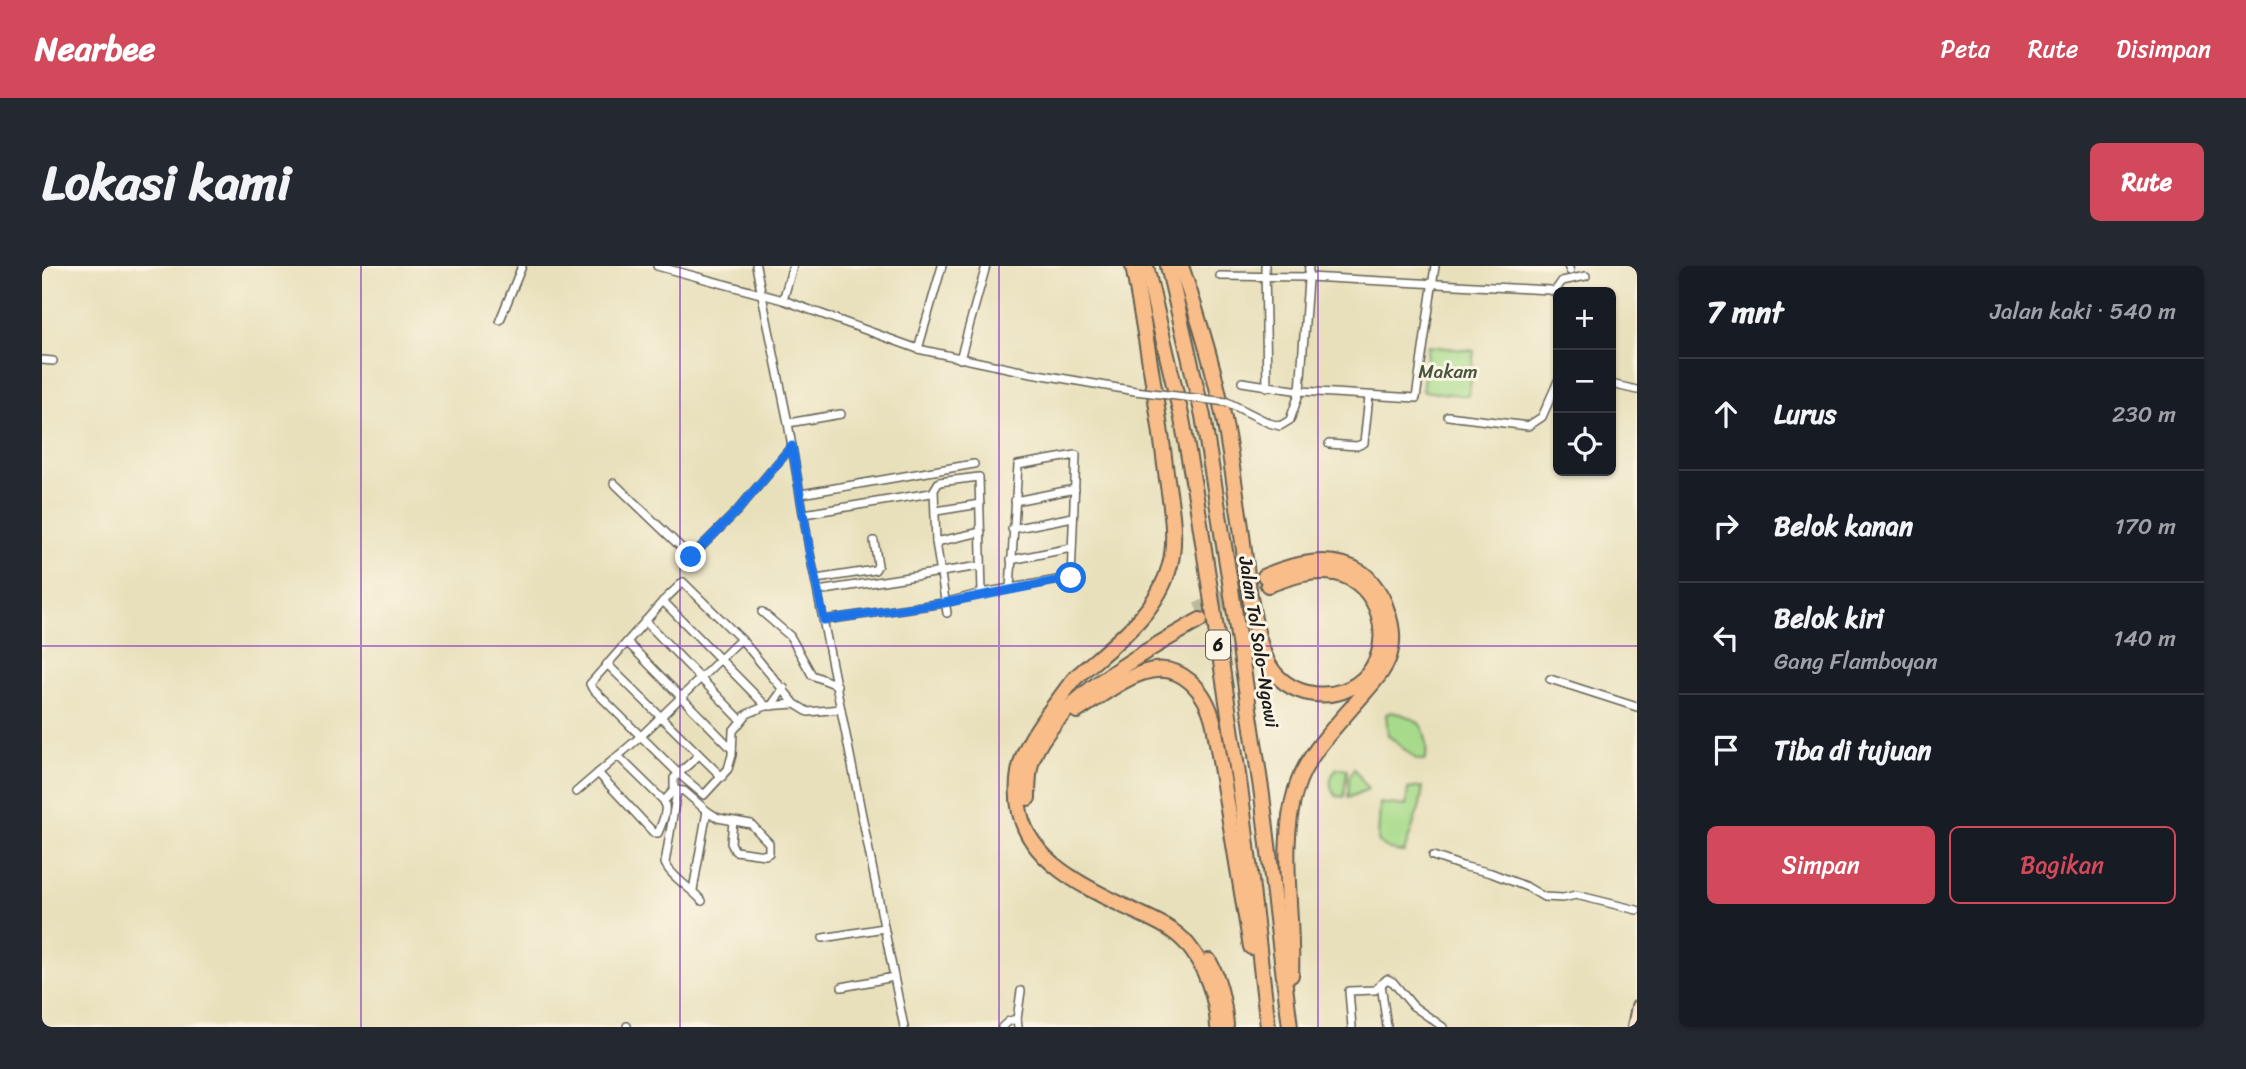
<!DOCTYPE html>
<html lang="id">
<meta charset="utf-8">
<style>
body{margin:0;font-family:Sriracha,sans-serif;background:#242831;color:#f1f3f6}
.controls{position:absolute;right:21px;top:21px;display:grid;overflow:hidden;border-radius:10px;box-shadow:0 2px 5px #0004}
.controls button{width:63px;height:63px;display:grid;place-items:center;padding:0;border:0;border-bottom:2px solid #363941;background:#171b24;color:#f1f3f6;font:35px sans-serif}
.stop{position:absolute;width:21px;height:21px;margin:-16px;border:5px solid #1a73e8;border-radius:50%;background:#fff}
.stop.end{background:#1a73e8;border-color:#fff;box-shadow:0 2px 7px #0008}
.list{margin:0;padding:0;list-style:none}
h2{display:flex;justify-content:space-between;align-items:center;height:91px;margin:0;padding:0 28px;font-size:30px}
h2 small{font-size:23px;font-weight:400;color:#9ea1a6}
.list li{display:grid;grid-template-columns:46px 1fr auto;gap:21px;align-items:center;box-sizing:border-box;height:112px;padding:0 28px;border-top:2px solid #363941}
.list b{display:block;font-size:26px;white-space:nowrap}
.list p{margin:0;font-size:23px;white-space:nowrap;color:#9ea1a6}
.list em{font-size:23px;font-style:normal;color:#9ea1a6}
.actions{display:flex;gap:14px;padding:21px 28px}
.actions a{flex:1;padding:16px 0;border:2px solid #d1495b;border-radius:10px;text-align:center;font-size:24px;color:#d1495b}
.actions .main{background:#d1495b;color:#fff}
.icon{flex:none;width:38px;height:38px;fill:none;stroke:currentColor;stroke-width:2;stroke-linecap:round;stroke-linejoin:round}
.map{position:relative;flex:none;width:1595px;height:761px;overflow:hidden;border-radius:10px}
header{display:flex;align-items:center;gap:42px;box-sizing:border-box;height:98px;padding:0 35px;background:#d1495b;color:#fff}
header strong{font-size:33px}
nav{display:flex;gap:38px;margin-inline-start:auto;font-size:24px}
.intro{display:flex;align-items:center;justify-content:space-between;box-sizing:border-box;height:168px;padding:0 42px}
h1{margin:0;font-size:49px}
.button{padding:18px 32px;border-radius:10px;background:#d1495b;color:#fff;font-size:24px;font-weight:700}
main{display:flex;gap:42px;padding:0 42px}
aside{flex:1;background:#171b24;border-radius:10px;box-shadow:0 2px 5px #0004}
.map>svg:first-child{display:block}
.green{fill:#a7db8b;stroke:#627c54;stroke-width:2}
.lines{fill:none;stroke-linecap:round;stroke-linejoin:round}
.motorway-tunnel{stroke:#bfb99b;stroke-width:14;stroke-dasharray:14 7;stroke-linecap:butt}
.minor-casing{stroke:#636154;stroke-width:10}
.secondary-casing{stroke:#636154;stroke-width:14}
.motorway-casing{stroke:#636154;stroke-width:18}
.minor{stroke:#fff;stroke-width:7}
.secondary{stroke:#fce5d0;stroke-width:10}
.motorway{stroke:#f8bd89;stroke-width:14}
.minor-bridge-casing{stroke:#636154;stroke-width:10;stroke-linecap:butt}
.minor-bridge{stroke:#fff;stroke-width:7}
.route{stroke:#1a73e8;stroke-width:9}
.grid{fill:none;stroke:#7b2cbf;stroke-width:2;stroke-opacity:0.55}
.labels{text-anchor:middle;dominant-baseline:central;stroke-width:6;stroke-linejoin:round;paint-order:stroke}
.shield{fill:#fcf5e5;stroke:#5f5d58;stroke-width:2}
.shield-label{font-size:18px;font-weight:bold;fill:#1c1c1c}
.park-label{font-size:19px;fill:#46553d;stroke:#fcf5e5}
.street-label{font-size:19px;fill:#1c1c1c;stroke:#fcf5e5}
</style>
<header>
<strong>Nearbee</strong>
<nav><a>Peta</a><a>Rute</a><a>Disimpan</a></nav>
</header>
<div class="intro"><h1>Lokasi kami</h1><a class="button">Rute</a></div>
<main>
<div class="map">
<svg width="1595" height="761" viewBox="0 0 1595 761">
<rect width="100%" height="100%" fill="#fcf5e5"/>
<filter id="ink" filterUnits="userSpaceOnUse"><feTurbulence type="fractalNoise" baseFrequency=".0143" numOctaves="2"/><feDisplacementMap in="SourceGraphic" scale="14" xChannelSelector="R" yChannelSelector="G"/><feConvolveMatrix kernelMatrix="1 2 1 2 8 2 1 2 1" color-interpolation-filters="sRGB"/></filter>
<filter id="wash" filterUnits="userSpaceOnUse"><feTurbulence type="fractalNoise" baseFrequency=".00686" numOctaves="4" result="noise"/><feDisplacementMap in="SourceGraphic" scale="28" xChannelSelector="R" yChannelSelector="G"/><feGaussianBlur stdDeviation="1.57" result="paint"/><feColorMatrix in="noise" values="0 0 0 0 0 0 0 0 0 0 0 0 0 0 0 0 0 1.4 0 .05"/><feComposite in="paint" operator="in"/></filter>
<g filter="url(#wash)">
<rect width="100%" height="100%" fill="#e8e0bb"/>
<g class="green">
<path d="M 1386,80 L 1432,85 L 1427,130 L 1380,125 Z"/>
<path d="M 1349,446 C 1382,452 1386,463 1384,494 L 1375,494 L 1346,469 L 1344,448 Z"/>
<path d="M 1300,502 L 1305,503 L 1302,531 L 1294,530 C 1287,521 1287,512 1294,503 Z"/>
<path d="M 1312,502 L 1326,523 L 1306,532 L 1307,511 Z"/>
<path d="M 1381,521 L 1378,539 L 1362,586 C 1352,586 1342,584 1336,575 L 1338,537 L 1364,540 L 1366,523 Z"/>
</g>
</g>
<g filter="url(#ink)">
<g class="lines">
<g class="motorway-tunnel">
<path d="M 1155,344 L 1223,310"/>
<path d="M 1162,352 L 1216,325"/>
</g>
<g class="minor-casing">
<g id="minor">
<path d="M 615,0 L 741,34 L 876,83 L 984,106 L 1093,125"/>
<path d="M 714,0 L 746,157 L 768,288 L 862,761"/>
<path d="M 1223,0 L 1225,121"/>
<path d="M 1526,0 L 1528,5"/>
<path d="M 1178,10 L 1267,11 L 1508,24 L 1515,27 L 1516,34"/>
<path d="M 1513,25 L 1520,15 L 1544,10"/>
<path d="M 741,34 L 751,0"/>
<path d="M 458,54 L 480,0"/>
<path d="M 876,83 L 900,0"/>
<path d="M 918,93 L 944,0"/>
<path d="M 0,94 L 11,95"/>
<path d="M 1200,116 L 1258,125 L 1267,0"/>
<path d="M 1569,118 L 1595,124"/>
<path d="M 1185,136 L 1227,157 L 1238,160 L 1248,154 L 1258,125 L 1374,132 L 1393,0"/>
<path d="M 1406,150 L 1486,160 L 1500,151 L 1516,115"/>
<path d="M 746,157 L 799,148"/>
<path d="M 1287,178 L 1315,180 L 1322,177 L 1327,130"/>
<path d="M 572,217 L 649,291 L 695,245 L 750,180"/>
<path d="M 759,228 L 932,198"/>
<path d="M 973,235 L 1033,223"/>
<path d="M 894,245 L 938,238"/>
<path d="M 762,248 L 889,227"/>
<path d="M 970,263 L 1031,251"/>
<path d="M 894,276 L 939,266"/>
<path d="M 969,294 L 1029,282"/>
<path d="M 774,313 L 833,304 L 836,299 L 832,275"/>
<path d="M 776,325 L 938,300"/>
<path d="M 621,335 L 724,440"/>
<path d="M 720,346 L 748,370 L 770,409 L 795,419"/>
<path d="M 905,347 L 894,276 L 892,224 L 897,216 L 937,211 L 940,327"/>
<path d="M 782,354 L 902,337 L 940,327 L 1027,312 L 1029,312 L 1034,189 L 976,199 L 968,322"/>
<path d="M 603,355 L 699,454"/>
<path d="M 585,376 L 690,483"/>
<path d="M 565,398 L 680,511"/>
<path d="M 1508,413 L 1595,441"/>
<path d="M 753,438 L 699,373 L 641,316 L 621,335 L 548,418 L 550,422 L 637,508 L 662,529 L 686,503 L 690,489 L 691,465 L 705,448 L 724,440 L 753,438 L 766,446 L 799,443"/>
<path d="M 729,440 L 742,422"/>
<path d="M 576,490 L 622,535 L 632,524 L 632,512 L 657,489"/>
<path d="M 556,507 L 612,567 L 616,567 C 620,557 626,545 622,535"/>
<path d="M 633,524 L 642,525 L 665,545 L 651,624"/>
<path d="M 635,525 L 623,597 C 629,611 649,622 660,635"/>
<path d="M 534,526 L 598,471 L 699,373"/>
<path d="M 665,545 L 676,552 L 709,558 L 727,577 L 727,587 L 723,589 L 693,585 L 689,577 L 691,555"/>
<path d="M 1391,590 L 1420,600 L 1449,607 L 1485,621 L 1502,631 L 1521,632 L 1534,629 L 1595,644"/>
<path d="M 781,672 L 842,662"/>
<path d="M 1339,718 L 1345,761"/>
<path d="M 800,721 L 852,711"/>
<path d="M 585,761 L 585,760"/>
<path d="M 960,761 L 967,755 L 975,753"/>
<path d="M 976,761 L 975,753 L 979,725"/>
<path d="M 1310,761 L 1307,725 L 1333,724 L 1345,713 L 1351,716 L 1371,740 L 1401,761"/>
</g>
</g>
<g class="secondary-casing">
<path id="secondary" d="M 1591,761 L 1595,740"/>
</g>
<g class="motorway-casing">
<g id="motorway">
<path d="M 1091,0 C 1103,66 1115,132 1123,199 C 1127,231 1136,267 1128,299 C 1115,349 1070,379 1034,411 C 1026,420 1019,431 1011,441 C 985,475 969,502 978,547 C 989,597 1045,622 1086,642 C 1106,652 1130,660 1145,678 C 1163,699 1175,733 1176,761"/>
<path d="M 1104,0 L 1140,153 L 1155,237 L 1199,528 L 1226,761"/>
<path d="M 1126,0 L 1161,150 L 1188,316 L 1220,529 L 1248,761"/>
<path d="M 1139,0 C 1156,50 1172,101 1182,153 C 1188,184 1192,216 1197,248 C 1204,290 1207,356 1224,393 C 1241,433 1298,441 1326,408 C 1353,375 1338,316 1293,307 C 1269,303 1248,311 1226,319"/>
<path d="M 1223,310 C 1254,297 1290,288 1320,307 C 1330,314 1341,331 1344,342 C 1349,355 1352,369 1349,383 C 1346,402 1330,418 1318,432 C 1295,459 1264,489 1254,523 C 1236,583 1252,648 1249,709"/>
<path d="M 1035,445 C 1056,432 1077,415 1100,407 C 1139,393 1165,426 1172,459 L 1209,681"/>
<path d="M 986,532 C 986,520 986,506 990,494 C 1013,433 1104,385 1158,354"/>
<path d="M 1167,695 C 1178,715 1182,737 1184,759"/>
</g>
</g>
<use href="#minor" class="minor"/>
<use href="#secondary" class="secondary"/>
<use href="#motorway" class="motorway"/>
<g class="minor-bridge-casing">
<path id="minor-bridge" d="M 1093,125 L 1185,136"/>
</g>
<use href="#minor-bridge" class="minor-bridge"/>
</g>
</g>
<g class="lines" filter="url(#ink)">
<path class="route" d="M 649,291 L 695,245 L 750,180 L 768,288 L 782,354 L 902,337 L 1029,312"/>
</g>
<path class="grid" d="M 319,0 L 319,761M 638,0 L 638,761M 957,0 L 957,761M 1276,0 L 1276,761M 0,380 L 1595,380"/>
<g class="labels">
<rect class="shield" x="1164" y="364.5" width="24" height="29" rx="5"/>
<g class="shield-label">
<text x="1176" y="379">6</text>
</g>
<g class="park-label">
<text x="1406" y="105">Makam</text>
</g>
<g class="street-label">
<text transform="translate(1217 376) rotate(81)">Jalan Tol Solo–Ngawi</text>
</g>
</g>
</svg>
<div class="controls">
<button>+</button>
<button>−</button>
<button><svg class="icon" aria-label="locate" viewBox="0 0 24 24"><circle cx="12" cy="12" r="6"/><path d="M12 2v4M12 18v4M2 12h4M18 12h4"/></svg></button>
</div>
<div class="stop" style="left:1029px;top:312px"></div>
<div class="stop end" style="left:649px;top:291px"></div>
</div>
<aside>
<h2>7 mnt<small>Jalan kaki · 540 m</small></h2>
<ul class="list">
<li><svg class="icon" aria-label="ahead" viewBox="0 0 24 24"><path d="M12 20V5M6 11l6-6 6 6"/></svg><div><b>Lurus</b></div><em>230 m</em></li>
<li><svg class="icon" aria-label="right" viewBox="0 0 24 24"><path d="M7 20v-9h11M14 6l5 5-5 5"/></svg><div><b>Belok kanan</b></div><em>170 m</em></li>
<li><svg class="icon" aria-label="left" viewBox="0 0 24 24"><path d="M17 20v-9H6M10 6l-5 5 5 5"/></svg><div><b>Belok kiri</b><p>Gang Flamboyan</p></div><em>140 m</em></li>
<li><svg class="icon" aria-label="arrive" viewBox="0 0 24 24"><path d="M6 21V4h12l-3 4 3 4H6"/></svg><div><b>Tiba di tujuan</b></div></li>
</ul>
<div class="actions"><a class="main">Simpan</a><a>Bagikan</a></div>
</aside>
</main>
